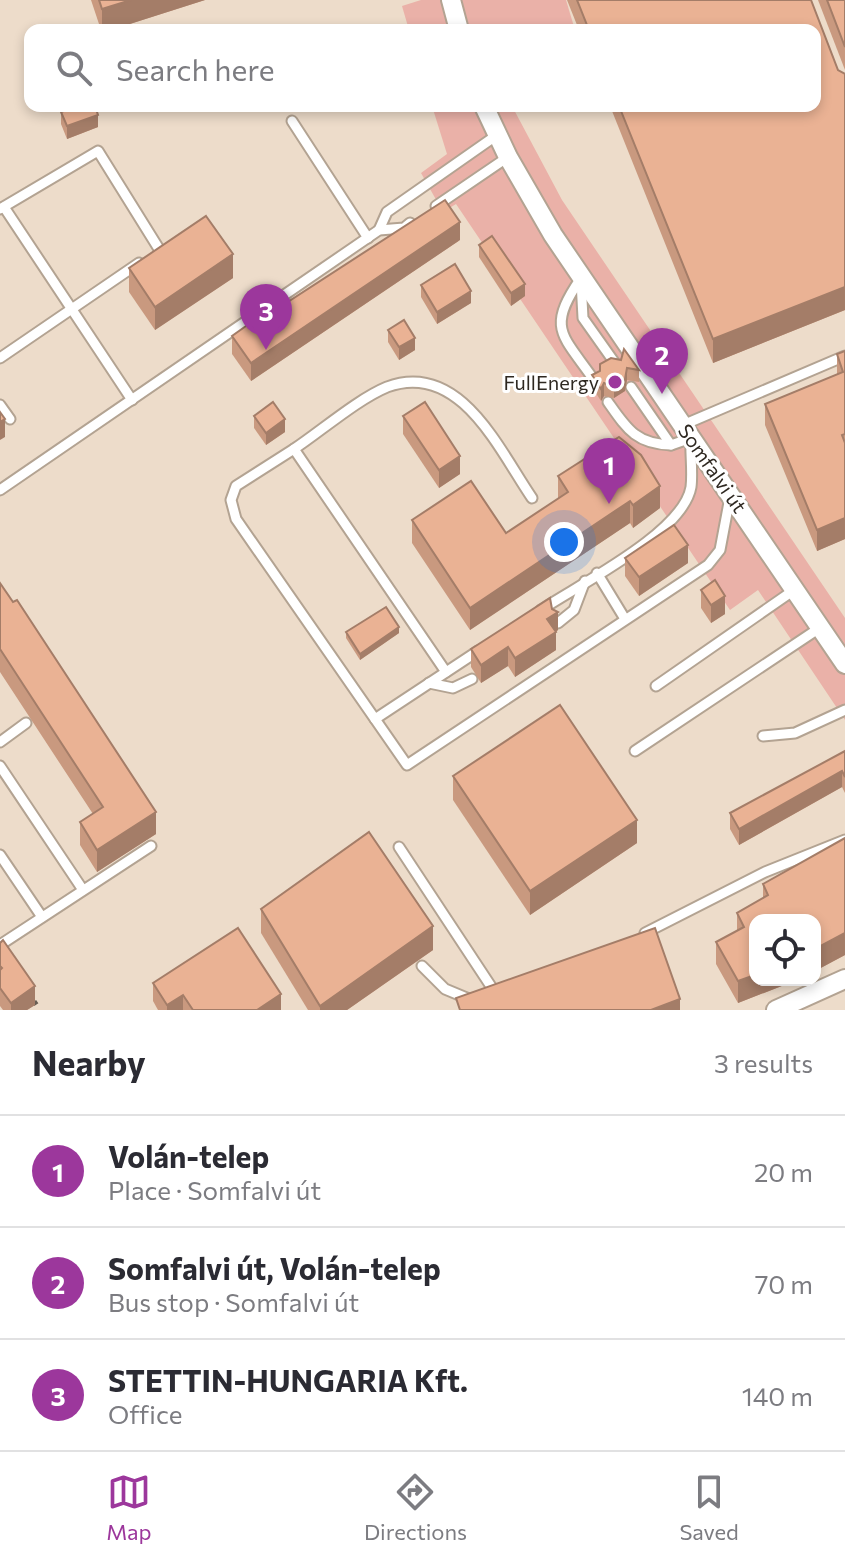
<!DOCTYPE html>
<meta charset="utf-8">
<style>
body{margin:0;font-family:Commissioner,sans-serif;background:#f7f7f7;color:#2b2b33}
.controls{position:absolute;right:24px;bottom:24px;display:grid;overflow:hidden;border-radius:16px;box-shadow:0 4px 12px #0003}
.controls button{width:72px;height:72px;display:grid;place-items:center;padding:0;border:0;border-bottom:2px solid #e1e1e2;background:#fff;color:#2b2b33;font:40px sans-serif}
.you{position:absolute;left:564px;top:542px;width:28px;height:28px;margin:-20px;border:6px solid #fff;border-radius:50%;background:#1a73e8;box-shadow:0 0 0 12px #1a73e833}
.badge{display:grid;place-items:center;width:52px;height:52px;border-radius:50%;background:#9c379c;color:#fff;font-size:26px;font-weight:700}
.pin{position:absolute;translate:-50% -66px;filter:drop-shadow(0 2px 4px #0008)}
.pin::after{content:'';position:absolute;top:42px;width:28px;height:24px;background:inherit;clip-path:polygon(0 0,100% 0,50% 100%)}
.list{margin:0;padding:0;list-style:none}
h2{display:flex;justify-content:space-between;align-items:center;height:104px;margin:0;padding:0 32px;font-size:34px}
h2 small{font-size:26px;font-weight:400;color:#7c7c81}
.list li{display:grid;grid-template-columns:52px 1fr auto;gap:24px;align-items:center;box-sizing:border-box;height:112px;padding:0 32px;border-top:2px solid #e1e1e2}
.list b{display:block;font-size:30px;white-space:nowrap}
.list p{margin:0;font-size:26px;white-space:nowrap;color:#7c7c81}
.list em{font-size:26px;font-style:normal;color:#7c7c81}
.icon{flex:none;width:44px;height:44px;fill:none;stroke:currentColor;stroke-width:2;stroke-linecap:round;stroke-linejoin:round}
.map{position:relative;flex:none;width:845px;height:1010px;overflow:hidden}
.search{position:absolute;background:#fff;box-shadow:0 4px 12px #0003;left:24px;right:24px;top:24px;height:88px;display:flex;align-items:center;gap:20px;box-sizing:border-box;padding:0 28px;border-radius:16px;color:#7c7c81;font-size:30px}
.sheet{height:440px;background:#fff}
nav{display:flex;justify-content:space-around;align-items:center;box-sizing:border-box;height:112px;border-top:2px solid #e1e1e2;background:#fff;font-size:22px;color:#7c7c81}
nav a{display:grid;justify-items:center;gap:4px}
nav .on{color:#9c379c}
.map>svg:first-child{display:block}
.green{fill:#eab1a8}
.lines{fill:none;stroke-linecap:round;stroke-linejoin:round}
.lane-casing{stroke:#b3a392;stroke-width:13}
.street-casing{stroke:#b3a392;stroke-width:22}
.lane{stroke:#fff;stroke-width:9}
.street{stroke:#fff;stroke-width:18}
.rail{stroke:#685e54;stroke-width:5;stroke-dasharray:4 8;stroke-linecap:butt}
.wall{fill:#c9997f}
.shaded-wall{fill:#a47d68}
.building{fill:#eab294;stroke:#a47d68;stroke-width:2}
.poi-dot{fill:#9c379c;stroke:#fff;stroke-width:3}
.labels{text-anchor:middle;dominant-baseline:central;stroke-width:6;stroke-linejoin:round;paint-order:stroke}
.poi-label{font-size:20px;fill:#2e2821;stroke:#fff;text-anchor:end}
.street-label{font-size:20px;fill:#2e2821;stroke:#fff}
</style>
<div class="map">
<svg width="845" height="1010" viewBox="0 0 845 1010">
<rect width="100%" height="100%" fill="#eddcca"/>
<g class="green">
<path d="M 421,0 L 566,0 L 575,30 L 409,30 L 402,6 Z"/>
<path d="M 432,106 L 512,106 L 562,200 L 845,618 L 845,720 L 758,590 L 730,610 L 456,204 L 443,212 L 421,173 L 447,154 Z"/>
</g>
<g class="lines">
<g class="lane-casing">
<g id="lane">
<path d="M 292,121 L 368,238"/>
<path d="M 436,206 L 508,157"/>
<path d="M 4,207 L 132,400"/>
<path d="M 0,209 L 98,151 L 159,249"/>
<path d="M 379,230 L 387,212 L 497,135"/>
<path d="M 581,278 C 546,329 562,334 594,380"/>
<path d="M 581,281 L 583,318 L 617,366"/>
<path d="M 0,358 L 139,263"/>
<path d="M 608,402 C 627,429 636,444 671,445"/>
<path d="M 0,405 L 10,419"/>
<path d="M 683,425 L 845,356"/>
<path d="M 294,449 L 236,486 L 231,500 L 236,519 L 407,765 L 708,565 L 720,550 L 730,497"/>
<path d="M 0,490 L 379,230 L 404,228 L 410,223"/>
<path d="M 597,573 L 625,619"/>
<path d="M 541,610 C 580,584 683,533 691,487 C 693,472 690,453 691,438 L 671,445 L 631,387"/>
<path d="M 558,623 L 574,610 L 585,581"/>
<path d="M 446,672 L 294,449 C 321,431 358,399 387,387 C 460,360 499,450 532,498"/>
<path d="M 429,683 L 453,688 L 472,679"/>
<path d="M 656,686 L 797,588"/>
<path d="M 375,719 L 478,651"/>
<path d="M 763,736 L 795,733 L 845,710"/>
<path d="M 0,742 L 26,723"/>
<path d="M 635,751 L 821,627"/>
<path d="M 0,766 L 83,890"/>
<path d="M 399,847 L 496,994"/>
<path d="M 0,855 L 42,917"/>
<path d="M 645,933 L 765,872 L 845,840"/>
<path d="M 0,945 L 151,846"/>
<path d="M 422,966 L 445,989 L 469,999"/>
</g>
</g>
<g class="street-casing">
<g id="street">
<path d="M 451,0 L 459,30"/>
<path d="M 484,106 L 508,157 L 553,235 L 845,664"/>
<path d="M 776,1010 L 845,979"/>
</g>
</g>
<use href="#lane" class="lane"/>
<use href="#street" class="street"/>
<path class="rail" d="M 0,952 L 40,1010"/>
</g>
<g class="wall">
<path d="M 91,0 L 205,0 L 111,30 L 101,30 Z"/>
<path d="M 567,0 L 811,0 L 838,70 L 845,74 L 845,310 L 713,363 L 610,106 L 815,106 L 815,30 L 579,30 Z"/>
<path d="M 818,0 L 845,0 L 845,70 Z"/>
<path d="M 61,112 L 98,127 L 67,139 L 61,124 Z"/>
<path d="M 460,240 L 251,381 L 232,354 L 232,336 L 283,305 Z"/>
<path d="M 479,245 L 525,296 L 511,306 L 479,257 Z"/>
<path d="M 129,268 L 233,278 L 155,330 L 129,292 Z"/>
<path d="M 421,285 L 471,303 L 437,324 L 421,297 Z"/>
<path d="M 388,330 L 415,350 L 399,360 L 388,342 Z"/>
<path d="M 845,351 L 845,539 L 817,551 L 765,425 L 765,404 L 837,375 L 837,354 Z"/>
<path d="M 600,364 L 639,370 L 639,382 L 627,380 L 625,391 L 614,398 L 604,396 L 601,401 L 592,387 L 592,375 L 600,371 Z"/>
<path d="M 254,416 L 285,432 L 266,445 L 254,428 Z"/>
<path d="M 403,416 L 460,474 L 439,488 L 403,434 Z"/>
<path d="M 558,476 L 660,508 L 633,528 L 630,523 L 470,630 L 412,543 L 412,520 L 506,533 L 558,499 Z"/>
<path d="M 625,558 L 688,563 L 639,596 L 625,576 Z"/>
<path d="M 0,583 L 156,834 L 97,872 L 80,845 L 80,822 L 93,814 L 0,672 Z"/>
<path d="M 701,590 L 725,614 L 711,623 L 701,608 Z"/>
<path d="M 552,609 L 558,630 L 556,632 L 556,650 L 515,677 L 508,666 L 481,683 L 471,667 L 471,649 Z"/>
<path d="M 346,632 L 399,633 L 360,660 L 346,638 Z"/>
<path d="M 845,751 L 845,793 L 842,787 L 739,845 L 730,829 L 730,813 Z"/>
<path d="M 453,776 L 637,843 L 530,915 L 453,800 Z"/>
<path d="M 845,838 L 845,955 L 815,971 L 815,920 L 755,920 L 755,980 L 797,980 L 738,1003 L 716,964 L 716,942 L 737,931 L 737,913 L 763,898 L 763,884 Z"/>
<path d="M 261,909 L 433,950 L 347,1010 L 308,1010 L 261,933 Z"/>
<path d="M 0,943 L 35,1005 L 27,1010 L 3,1010 L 0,1006 Z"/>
<path d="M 153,983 L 281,1010 L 158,1010 L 153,1001 Z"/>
</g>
<g class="shaded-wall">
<path d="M 131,0 L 205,0 L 111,30 L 102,30 L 102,9 Z"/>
<path d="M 98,115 L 98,127 L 67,139 L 67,126 Z"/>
<path d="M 460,222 L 460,240 L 251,381 L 251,363 Z"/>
<path d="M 233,254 L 233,278 L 155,330 L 155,307 Z"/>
<path d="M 525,284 L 525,296 L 511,306 L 511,293 Z"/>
<path d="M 845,287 L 845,310 L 713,363 L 713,339 Z"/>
<path d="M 471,291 L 471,303 L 437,324 L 437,312 Z"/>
<path d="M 415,338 L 415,350 L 399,360 L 399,347 Z"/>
<path d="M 627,368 L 627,380 L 625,391 L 614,398 L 614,386 Z"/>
<path d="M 604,383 L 604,396 L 601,401 L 601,389 Z"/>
<path d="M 5,419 L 5,437 L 0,440 L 0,422 Z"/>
<path d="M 285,419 L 285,432 L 266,445 L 266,433 Z"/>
<path d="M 460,456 L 460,474 L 439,488 L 439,470 Z"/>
<path d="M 660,486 L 660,508 L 633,528 L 633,505 Z"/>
<path d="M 630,501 L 630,523 L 470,630 L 470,608 Z"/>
<path d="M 845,518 L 845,539 L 817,551 L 817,530 Z"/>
<path d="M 688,545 L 688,563 L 639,596 L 639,577 Z"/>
<path d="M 725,596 L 725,614 L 711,623 L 711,605 Z"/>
<path d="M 558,612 L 558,630 L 547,637 L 547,619 Z"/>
<path d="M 399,627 L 399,633 L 360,660 L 360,654 Z"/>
<path d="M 556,632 L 556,650 L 515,677 L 515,658 Z"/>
<path d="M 508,647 L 508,666 L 481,683 L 481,665 Z"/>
<path d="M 842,771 L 842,787 L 739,845 L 739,829 Z"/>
<path d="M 156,812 L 156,834 L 97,872 L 97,850 Z"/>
<path d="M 637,820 L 637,843 L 530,915 L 530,891 Z"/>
<path d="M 433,926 L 433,950 L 347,1010 L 320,1010 L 320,1006 Z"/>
<path d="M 845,933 L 845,955 L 815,971 L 815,949 Z"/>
<path d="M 755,975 L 755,980 L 797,980 L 738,1003 L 738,981 Z"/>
<path d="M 35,986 L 35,1005 L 27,1010 L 11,1010 L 11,1003 Z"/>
<path d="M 281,994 L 281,1010 L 257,1010 Z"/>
<path d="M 183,995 L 183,1010 L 167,1010 L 167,1005 Z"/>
<path d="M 680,999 L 680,1010 L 651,1010 Z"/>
</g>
<g class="building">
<path d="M 99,0 L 131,0 L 102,9 Z"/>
<path d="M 577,0 L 811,0 L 838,70 L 845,74 L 845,287 L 713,339 L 619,106 L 815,106 L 815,30 L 589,30 Z"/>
<path d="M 827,0 L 845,0 L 845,47 Z"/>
<path d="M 77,106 L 95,106 L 98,115 L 67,126 L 61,112 Z"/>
<path d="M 445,200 L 460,222 L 251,363 L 232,336 L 281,301 L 283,305 Z"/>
<path d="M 206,216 L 233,254 L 155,307 L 129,268 Z"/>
<path d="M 492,236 L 525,284 L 511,293 L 479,245 Z"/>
<path d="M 455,264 L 471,291 L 437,312 L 421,285 Z"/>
<path d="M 404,320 L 415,338 L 399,347 L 388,330 Z"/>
<path d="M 624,349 L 639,370 L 627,368 L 625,379 L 614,386 L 604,383 L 601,389 L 592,375 L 600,371 L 600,364 L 611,358 L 621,360 Z"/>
<path d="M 845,351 L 845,434 L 842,435 L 845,443 L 845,518 L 817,530 L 765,404 L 843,372 L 837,354 Z"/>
<path d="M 273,402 L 285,419 L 266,433 L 254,416 Z"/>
<path d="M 425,402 L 460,456 L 439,470 L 403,416 Z"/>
<path d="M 0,412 L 5,419 L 0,422 Z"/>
<path d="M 619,437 L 641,455 L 660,486 L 633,505 L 630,501 L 470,608 L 412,520 L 471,481 L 506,533 L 568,492 L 558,476 Z"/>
<path d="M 674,525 L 688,545 L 639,577 L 625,558 Z"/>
<path d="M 715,580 L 725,596 L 711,605 L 701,590 Z"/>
<path d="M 0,583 L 13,602 L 17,600 L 156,812 L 97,850 L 80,822 L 103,807 L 0,649 Z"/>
<path d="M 550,598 L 552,609 L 558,612 L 547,619 L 556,632 L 515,658 L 508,647 L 481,665 L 471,649 Z"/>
<path d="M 386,607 L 399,627 L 360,654 L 346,632 Z"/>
<path d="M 560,705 L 637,820 L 530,891 L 453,776 Z"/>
<path d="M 845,751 L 845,777 L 842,771 L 739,829 L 730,813 Z"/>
<path d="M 369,832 L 433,926 L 320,1006 L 261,909 Z"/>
<path d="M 845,838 L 845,933 L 815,949 L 815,920 L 755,920 L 755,975 L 738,981 L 716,942 L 744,927 L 737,913 L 768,895 L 763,884 Z"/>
<path d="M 238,928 L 281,994 L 257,1010 L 193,1010 L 183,995 L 167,1005 L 153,983 Z"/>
<path d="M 655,928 L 680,999 L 651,1010 L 460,1010 L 456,998 Z"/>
<path d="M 3,940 L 35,986 L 11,1003 L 0,988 L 0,970 L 2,968 L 0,966 L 0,943 Z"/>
</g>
<circle class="poi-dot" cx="615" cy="382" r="8"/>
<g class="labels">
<g class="poi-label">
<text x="599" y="382">FullEnergy</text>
</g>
<g class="street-label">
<text transform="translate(713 468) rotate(55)">Somfalvi út</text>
</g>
</g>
</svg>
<div class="controls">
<button><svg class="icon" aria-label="locate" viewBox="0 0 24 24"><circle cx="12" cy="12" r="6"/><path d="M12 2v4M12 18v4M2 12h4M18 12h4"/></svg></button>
</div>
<div class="you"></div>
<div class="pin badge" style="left:609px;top:504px">1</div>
<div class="pin badge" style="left:662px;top:394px">2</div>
<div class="pin badge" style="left:266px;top:350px">3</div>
<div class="search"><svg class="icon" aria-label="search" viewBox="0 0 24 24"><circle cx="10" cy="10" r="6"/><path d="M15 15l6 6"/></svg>Search here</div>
</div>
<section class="sheet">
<h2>Nearby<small>3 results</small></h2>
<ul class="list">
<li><span class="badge">1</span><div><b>Volán-telep</b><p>Place · Somfalvi út</p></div><em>20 m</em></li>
<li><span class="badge">2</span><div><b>Somfalvi út, Volán-telep</b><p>Bus stop · Somfalvi út</p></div><em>70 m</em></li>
<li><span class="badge">3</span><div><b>STETTIN-HUNGARIA Kft.</b><p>Office</p></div><em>140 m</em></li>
</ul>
</section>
<nav>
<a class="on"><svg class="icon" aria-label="map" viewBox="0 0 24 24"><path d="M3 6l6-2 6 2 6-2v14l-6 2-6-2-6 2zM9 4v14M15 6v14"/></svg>Map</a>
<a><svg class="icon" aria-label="directions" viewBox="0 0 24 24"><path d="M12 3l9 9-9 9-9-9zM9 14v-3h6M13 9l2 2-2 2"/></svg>Directions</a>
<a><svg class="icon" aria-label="saved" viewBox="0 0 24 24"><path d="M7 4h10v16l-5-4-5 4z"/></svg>Saved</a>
</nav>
